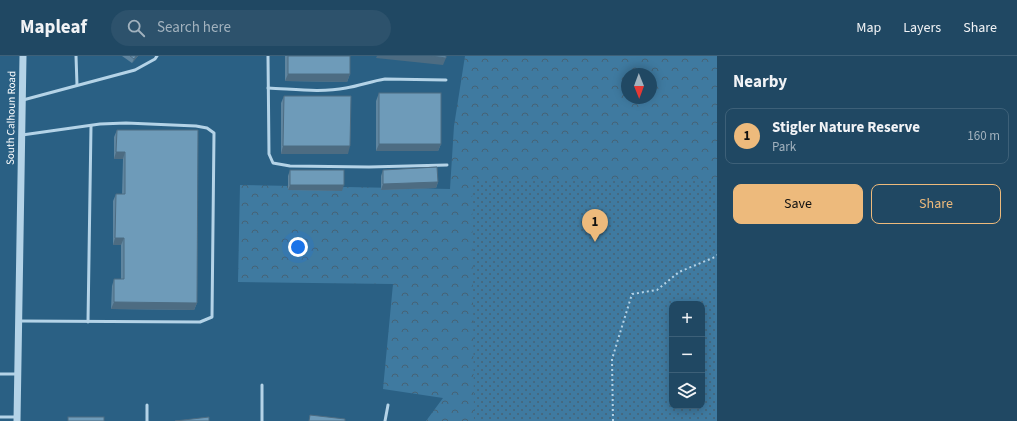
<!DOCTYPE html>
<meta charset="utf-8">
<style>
body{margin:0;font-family:"Source Sans 3",sans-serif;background:#2d526c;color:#f1f3f6}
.controls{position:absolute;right:12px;bottom:12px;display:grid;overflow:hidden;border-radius:8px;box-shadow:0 2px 10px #0003}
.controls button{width:36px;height:36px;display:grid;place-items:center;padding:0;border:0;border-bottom:1px solid #3d6078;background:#204863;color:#f1f3f6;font:20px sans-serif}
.compass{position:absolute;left:621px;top:12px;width:36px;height:36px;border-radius:50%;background:#204863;box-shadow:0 2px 10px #0003;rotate:179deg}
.you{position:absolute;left:298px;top:191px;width:14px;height:14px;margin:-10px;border:3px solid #fff;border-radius:50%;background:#1a73e8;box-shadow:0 0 0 6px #1a73e833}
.badge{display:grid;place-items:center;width:26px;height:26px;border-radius:50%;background:#edba7c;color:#111;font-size:13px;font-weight:700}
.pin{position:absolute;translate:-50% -33px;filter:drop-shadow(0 1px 2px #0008)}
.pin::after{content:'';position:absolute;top:21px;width:14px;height:12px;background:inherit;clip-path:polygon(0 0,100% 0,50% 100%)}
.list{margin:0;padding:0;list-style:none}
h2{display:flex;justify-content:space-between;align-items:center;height:52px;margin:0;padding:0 16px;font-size:17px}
h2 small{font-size:13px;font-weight:400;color:#a2b2be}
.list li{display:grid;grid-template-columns:26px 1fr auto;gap:12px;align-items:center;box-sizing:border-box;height:56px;margin:0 8px 8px;padding:0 8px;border:1px solid #3d6078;border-radius:8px}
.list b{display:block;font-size:15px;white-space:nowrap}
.list p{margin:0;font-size:13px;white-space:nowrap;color:#a2b2be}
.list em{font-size:13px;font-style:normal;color:#a2b2be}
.actions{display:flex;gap:8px;padding:12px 16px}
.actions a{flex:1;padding:9px 0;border:1px solid #edba7c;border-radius:8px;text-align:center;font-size:14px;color:#edba7c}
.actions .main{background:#edba7c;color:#111}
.icon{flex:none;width:22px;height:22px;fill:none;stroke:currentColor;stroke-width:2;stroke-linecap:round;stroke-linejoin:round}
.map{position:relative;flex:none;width:717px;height:365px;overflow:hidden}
header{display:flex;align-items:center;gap:24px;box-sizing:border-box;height:56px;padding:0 20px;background:#204863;border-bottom:1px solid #3d6078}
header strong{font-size:19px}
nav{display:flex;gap:22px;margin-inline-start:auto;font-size:14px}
.search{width:280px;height:36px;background:#2d526c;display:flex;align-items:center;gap:10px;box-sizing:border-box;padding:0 14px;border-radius:22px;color:#a2b2be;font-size:15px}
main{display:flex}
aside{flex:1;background:#204863}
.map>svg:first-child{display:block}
.forest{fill:url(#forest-crowns);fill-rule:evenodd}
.park{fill:url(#park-dots);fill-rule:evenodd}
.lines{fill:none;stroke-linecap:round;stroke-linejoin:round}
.path{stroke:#b4d3e7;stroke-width:2;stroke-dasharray:2 3;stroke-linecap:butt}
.service{stroke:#b4d3e7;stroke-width:3}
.tertiary{stroke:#b4d3e7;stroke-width:7}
.wall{fill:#5f859f}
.shaded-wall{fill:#4d6c82}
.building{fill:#6e9bb9;stroke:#4d6c82}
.labels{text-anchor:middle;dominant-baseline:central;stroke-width:4;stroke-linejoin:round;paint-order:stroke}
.street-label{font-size:11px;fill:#fff;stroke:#2a6084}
</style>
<header>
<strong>Mapleaf</strong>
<div class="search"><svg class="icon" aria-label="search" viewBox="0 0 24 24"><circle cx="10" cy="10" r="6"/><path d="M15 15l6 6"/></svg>Search here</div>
<nav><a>Map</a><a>Layers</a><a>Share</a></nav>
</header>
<main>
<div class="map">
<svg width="717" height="365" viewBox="0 0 717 365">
<defs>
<pattern id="forest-crowns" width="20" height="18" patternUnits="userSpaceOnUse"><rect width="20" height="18" fill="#3f7aa0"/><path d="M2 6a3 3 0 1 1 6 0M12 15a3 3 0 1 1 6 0" fill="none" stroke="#466376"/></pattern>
<pattern id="park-dots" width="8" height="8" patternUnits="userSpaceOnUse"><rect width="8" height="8" fill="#3f7aa0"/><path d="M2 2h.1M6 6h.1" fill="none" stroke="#466376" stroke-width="1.8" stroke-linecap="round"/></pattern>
</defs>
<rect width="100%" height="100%" fill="#2a6084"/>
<path class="forest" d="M 465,0 L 717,0 L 717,365 L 426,365 L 443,342 L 383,333 L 393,228 L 238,226 L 240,129 L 450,133 L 454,70 ZM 627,18 L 651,18 L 651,42 L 627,42 ZM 672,248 L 702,248 L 702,350 L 672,350 Z"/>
<path class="park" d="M 717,124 L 717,365 L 474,365 L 472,125 ZM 672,248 L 702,248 L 702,350 L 672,350 Z"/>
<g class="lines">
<path class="path" d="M 613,365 L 612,303 L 632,238 L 657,234 L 679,216 L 715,201 L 717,199"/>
<g class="service">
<path d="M 76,0 L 77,29"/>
<path d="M 268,0 L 269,98 L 273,107 L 290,110 L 369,111 L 447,109"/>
<path d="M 268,32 C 293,33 321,37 346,32 C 359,30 372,25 385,23 L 446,24"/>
<path d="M 23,44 L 135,14 L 155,3 L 157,0"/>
<path d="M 20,265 L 200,266 L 212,261 L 214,77 L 207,72 L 196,70 L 126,67 L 100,68 L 22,79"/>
<path d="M 88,266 L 91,70"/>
<path d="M 0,318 L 18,318"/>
<path d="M 262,329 L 262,365"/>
<path d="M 0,361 L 17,361"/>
<path d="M 147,365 L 147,349"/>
<path d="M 385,365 L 388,349"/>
</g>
<path class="tertiary" d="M 17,365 L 23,0"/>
</g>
<g class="wall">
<path d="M 122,0 L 138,0 L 132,7 Z"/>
<path d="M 285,0 L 350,0 L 350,18 L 347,26 L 285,25 Z"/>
<path d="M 379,37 L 441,88 L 438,95 L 376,95 L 376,45 Z"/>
<path d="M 284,40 L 348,98 L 281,98 L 281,47 Z"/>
<path d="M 117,74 L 197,247 L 194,254 L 111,253 L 112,230 L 114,223 L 121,223 L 121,189 L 113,189 L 113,145 L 116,138 L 122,138 L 123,103 L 114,103 L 114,81 Z"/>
<path d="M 290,114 L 342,135 L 288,134 L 288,120 Z"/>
<path d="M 383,114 L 438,126 L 436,132 L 381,134 L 381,120 Z"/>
</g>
<g class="shaded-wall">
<path d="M 136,0 L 138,0 L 132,7 L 134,3 Z"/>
<path d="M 377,0 L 431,0 L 446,2 L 443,9 L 376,2 Z"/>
<path d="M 288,18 L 350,18 L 347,26 L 285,25 Z"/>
<path d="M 379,88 L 441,88 L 438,95 L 376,95 Z"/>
<path d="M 283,90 L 350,90 L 348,98 L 281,98 Z"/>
<path d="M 116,96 L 125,96 L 123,103 L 114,103 Z"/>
<path d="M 438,126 L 436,132 L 381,134 L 383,128 Z"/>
<path d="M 290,129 L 344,129 L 342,135 L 288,134 Z"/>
<path d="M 115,182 L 124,182 L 121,189 L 113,189 Z"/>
<path d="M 114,246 L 197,247 L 194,254 L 111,253 Z"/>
</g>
<g class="building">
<path d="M 130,0 L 136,0 L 134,3 Z"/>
<rect x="288" y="0" width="62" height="18"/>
<path d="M 431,0 L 446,0 L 446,2 Z"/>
<rect x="379" y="37" width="62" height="51"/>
<path d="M 284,40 L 351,40 L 350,90 L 283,90 Z"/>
<path d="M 117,74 L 198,74 L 197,247 L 114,246 L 114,223 L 124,223 L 124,182 L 115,182 L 116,138 L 125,138 L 125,96 L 116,96 Z"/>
<path d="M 437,111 L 438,126 L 383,128 L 383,114 Z"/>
<rect x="290" y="114" width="54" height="15"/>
<path d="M 310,359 L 345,363 L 345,365 L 309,365 Z"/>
<rect x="68" y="361" width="36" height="4"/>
<path d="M 209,361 L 209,365 L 175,365 Z"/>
</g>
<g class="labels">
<g class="street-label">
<text transform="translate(11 62) rotate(-89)">South Calhoun Road</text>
</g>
</g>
</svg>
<div class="controls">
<button>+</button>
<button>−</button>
<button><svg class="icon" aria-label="layers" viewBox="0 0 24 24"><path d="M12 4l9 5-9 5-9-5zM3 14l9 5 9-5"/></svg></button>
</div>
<svg class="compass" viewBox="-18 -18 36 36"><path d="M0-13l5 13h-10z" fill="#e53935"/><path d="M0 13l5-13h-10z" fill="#a2b2be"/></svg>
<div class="you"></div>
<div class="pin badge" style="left:595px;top:186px">1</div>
</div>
<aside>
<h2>Nearby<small></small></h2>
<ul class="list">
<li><span class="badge">1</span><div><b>Stigler Nature Reserve</b><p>Park</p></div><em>160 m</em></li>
</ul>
<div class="actions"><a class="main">Save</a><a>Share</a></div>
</aside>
</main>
